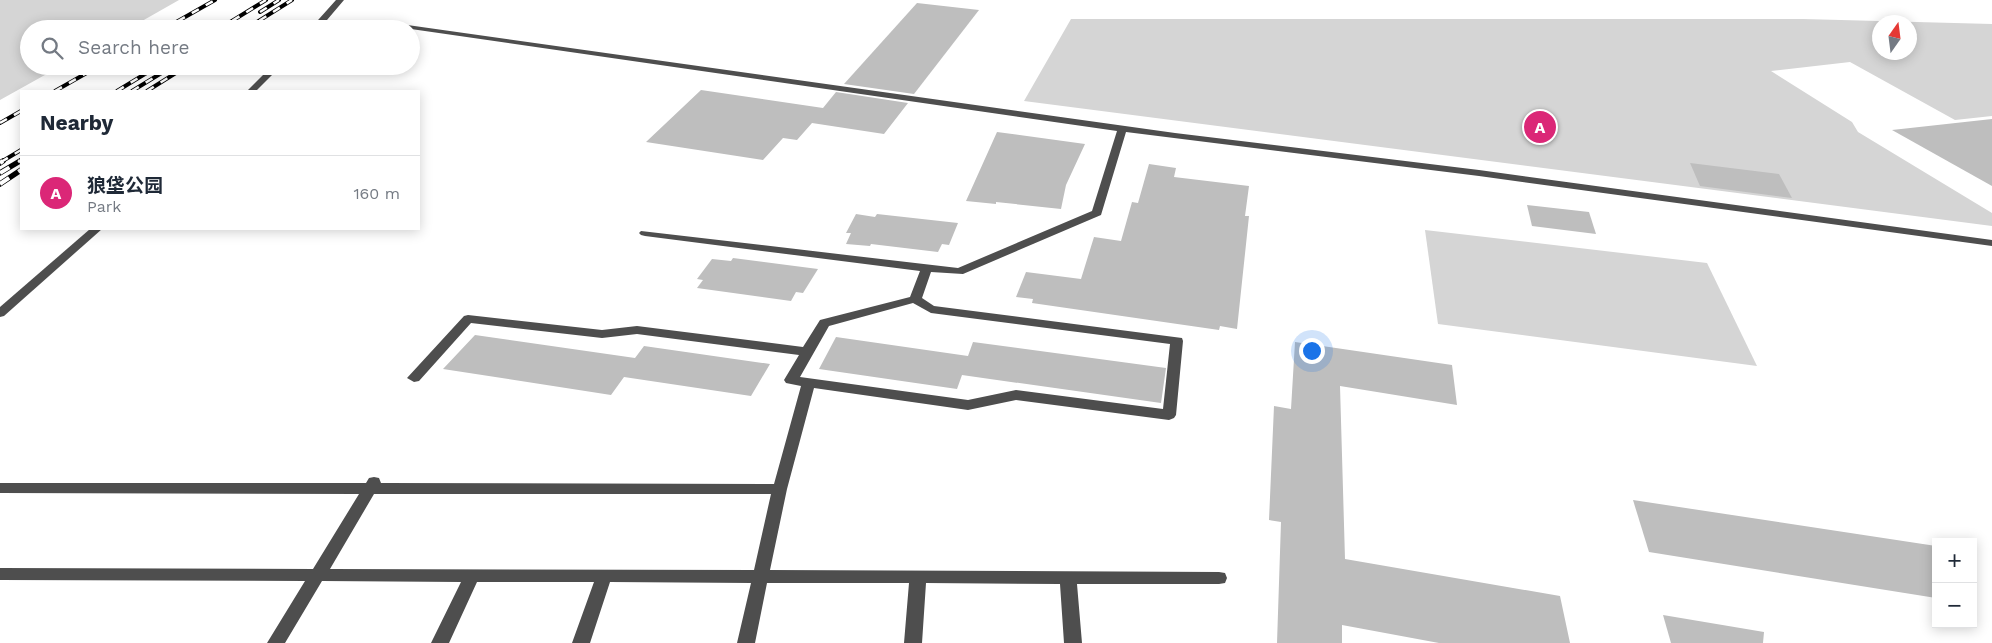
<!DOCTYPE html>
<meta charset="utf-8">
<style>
body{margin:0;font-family:"Work Sans","Noto Sans SC",sans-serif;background:#f2f2f3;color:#1f2937}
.controls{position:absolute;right:15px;bottom:15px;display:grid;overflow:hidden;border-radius:0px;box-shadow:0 2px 12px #0003}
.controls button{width:45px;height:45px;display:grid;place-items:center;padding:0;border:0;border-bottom:1px solid #e0e1e3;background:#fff;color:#1f2937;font:25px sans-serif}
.compass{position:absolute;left:1872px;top:15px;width:45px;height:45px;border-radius:50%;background:#fff;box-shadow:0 2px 12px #0003;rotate:14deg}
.you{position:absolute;left:1311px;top:350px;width:18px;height:18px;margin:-12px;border:4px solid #fff;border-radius:50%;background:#1a73e8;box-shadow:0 0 0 8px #1a73e833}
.badge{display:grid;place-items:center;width:32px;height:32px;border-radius:50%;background:#db2777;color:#fff;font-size:16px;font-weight:700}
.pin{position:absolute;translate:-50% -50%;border:2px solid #fff;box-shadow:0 1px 5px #0006}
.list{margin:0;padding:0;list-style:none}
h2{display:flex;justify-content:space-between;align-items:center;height:65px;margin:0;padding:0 20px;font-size:21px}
h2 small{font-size:16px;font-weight:400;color:#747a83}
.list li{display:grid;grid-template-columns:32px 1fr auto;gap:15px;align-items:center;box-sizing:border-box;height:75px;padding:0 20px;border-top:1px solid #e0e1e3}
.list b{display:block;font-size:19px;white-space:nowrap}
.list p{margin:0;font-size:16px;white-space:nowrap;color:#747a83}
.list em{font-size:16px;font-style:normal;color:#747a83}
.icon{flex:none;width:28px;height:28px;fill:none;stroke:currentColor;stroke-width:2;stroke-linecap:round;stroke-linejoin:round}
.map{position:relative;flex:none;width:1992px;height:643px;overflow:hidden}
.search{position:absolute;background:#fff;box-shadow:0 2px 12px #0003;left:20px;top:20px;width:400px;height:55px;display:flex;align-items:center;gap:12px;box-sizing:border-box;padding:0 18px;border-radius:28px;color:#747a83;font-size:19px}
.panel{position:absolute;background:#fff;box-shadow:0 2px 12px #0003;left:20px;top:90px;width:400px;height:140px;border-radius:0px}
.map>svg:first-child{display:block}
.green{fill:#d5d5d5;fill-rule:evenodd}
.building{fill:#bebebe}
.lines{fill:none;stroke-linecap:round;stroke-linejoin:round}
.minor{fill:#4e4e4e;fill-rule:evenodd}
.rail-far1-casing{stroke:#000;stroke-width:4}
.rail-casing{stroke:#000;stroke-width:5.5}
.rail-far1{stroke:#fff;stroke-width:2.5;stroke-dasharray:8;stroke-linecap:butt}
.rail{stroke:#fff;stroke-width:4;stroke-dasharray:11;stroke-linecap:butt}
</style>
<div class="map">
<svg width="1992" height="643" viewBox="0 0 1992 643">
<rect width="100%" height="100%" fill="#fff"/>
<g class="green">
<path d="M 0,0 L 179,0 L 128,29 L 29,29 L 29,66 L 61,66 L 0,100 Z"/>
<path d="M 1071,19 L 1803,19 L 1992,24 L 1992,116 L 1955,120 L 1850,62 L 1771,71 L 1852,122 L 1858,132 L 1992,213 L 1992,226 L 1024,101 ZM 1880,22 L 1910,22 L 1910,52 L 1880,52 Z"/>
<path d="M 1425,230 L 1707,263 L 1757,366 L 1438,324 Z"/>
</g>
<g class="building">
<path d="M 917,3 L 979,10 L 914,94 L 844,84 Z"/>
<path d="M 701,90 L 823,108 L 836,92 L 908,103 L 884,134 L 812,123 L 797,140 L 783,138 L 763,160 L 646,142 Z"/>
<path d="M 1992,119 L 1992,186 L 1892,130 Z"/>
<path d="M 997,132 L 1085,144 L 1066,185 L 1061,209 L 996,202 L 996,204 L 966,201 Z"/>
<path d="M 1690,163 L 1779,174 L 1792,198 L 1700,186 Z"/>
<path d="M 1149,164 L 1176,168 L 1174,177 L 1249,186 L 1245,216 L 1249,216 L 1237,329 L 1220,326 L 1219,330 L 1032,303 L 1033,299 L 1016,297 L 1026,272 L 1081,279 L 1094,237 L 1121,241 L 1132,202 L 1138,203 Z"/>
<path d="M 1527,205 L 1589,212 L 1596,234 L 1532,226 Z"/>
<path d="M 856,214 L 875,217 L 877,214 L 958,223 L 949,245 L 942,244 L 938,252 L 871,244 L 870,246 L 846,244 L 851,233 L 846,233 Z"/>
<path d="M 733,258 L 787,265 L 818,269 L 803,293 L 796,292 L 791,301 L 697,288 L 703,280 L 697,279 L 712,259 L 731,261 Z"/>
<path d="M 475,335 L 635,358 L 644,346 L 770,364 L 751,396 L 624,377 L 611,395 L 443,369 Z"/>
<path d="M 836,337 L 968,356 L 973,342 L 1166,368 L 1161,403 L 962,375 L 957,389 L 819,369 Z"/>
<path d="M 1295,342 L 1452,365 L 1457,405 L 1340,386 L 1345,559 L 1560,596 L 1570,643 L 1439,643 L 1342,625 L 1342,643 L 1277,643 L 1281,522 L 1269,520 L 1274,406 L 1291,409 Z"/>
<path d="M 1633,500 L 1936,546 L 1936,598 L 1649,552 Z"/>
<path d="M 1663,615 L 1764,632 L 1763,643 L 1671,643 Z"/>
</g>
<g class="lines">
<g class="minor">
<path d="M 336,0 L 344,0 L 327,20 L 379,21 L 1175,133 L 1479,170 L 1992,240 L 1992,246 L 1479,176 L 1126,132 L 1101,215 L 963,274 L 931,272 L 922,298 L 934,306 L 1182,338 L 1183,341 L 1176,415 L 1174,418 L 1169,420 L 1016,400 L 968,410 L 814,388 L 787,489 L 770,570 L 1219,572 L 1225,573 L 1227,578 L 1225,583 L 1219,584 L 1077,584 L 1082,643 L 1064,643 L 1060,584 L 926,583 L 922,643 L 904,643 L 909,583 L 767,583 L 755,643 L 737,643 L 751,583 L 610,582 L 590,643 L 572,643 L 594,582 L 477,582 L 449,643 L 431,643 L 461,582 L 322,581 L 285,643 L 267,643 L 305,581 L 0,580 L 0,568 L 313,569 L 359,494 L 0,493 L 0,483 L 366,483 L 369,478 L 374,477 L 379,478 L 381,483 L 774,484 L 801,386 L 786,383 L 784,380 L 799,355 L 637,334 L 602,338 L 471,323 L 419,381 L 414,382 L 407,378 L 464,316 L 468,315 L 602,330 L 637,326 L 803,347 L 820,320 L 910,297 L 920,271 L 645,236 L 641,235 L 639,233 L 641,231 L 958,268 L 1092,211 L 1117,131 L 411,29 L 379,25 L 322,24 L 319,29 L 310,29 ZM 913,303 L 931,313 L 1170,344 L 1163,409 L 1016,390 L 968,400 L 800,377 L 829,326 ZM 374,494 L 771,494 L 754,570 L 330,569 Z"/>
<path d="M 272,66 L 281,66 L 256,91 L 247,91 Z"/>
<path d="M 90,229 L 102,229 L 4,316 L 0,317 L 0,307 Z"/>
</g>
<g class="rail-far1-casing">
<g id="rail-far1">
<path d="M 260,12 L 279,0"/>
<path d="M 164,29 L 215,0"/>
<path d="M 219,29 L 266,0"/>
<path d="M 246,29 L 292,0"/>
<path d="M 55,91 L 99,66"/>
<path d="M 117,91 L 158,66"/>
<path d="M 132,91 L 173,66"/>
<path d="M 147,91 L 187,66"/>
<path d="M 0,123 L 21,111"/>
<path d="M 1,162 L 21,150"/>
<path d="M 18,162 L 21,160"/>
</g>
</g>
<g class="rail-casing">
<g id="rail">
<path d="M 0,163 L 3,161"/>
<path d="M 0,173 L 20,161"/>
<path d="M 0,184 L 21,170"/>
</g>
</g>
<use href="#rail-far1" class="rail-far1"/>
<use href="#rail" class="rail"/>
</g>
</svg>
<div class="controls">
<button>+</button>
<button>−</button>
</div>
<svg class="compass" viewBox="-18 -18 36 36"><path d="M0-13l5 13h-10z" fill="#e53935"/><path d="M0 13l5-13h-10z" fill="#747a83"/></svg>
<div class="you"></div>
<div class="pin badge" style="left:1540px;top:127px">A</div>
<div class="search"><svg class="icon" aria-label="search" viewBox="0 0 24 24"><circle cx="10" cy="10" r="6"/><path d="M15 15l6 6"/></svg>Search here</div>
<section class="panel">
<h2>Nearby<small></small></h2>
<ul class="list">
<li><span class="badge">A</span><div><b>狼垡公园</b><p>Park</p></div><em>160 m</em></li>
</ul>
</section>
</div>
